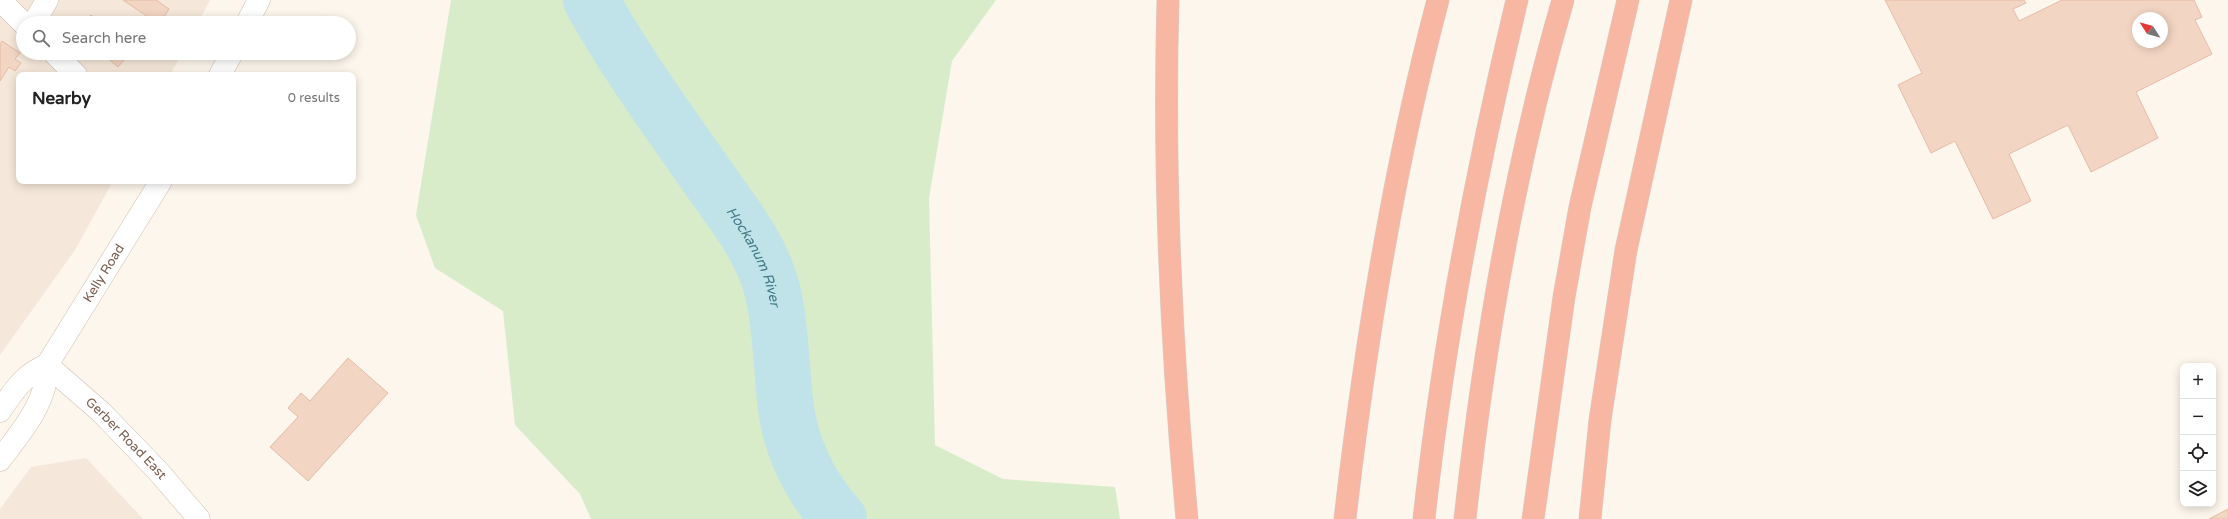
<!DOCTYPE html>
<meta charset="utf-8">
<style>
body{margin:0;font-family:"Varela Round",sans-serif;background:#f2f2f2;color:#222}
.controls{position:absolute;right:12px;bottom:12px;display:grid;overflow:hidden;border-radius:8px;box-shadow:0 2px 10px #0003}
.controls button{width:36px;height:36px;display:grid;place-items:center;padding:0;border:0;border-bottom:1px solid #e0e0e0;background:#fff;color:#222;font:20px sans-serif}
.compass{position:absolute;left:2132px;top:12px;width:36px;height:36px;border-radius:50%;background:#fff;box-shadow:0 2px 10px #0003;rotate:306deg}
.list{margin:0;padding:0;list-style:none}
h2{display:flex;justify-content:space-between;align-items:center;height:52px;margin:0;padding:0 16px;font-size:17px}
h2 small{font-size:13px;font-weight:400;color:#767676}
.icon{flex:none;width:22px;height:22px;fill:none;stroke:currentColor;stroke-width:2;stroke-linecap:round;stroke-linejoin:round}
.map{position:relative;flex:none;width:2228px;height:519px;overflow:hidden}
.search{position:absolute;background:#fff;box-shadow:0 2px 10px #0003;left:16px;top:16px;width:340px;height:44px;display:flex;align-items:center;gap:10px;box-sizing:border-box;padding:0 14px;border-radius:22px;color:#767676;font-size:15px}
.panel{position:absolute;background:#fff;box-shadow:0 2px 10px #0003;left:16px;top:72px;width:340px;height:112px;border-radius:8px}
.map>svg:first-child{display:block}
.residential{fill:#f5e8da}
.green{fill:#d8ecc9}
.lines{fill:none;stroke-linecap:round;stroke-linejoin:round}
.river{stroke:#bfe3e8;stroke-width:56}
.building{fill:#f3d5c3;stroke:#e6bba3;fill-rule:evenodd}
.minor-casing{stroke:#d1beb0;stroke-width:23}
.tertiary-casing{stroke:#d1beb0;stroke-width:23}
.motorway-casing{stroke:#dad1cd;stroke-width:23}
.minor{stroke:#fff;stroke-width:22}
.tertiary{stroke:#fff;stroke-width:22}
.motorway{stroke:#f7b7a3;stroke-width:22}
.labels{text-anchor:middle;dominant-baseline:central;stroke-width:3.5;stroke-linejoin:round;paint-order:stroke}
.street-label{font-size:13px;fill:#7a5c4d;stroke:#fffaf3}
.water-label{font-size:14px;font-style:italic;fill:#437c86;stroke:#fffaf3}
</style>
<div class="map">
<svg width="2228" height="519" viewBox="0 0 2228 519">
<rect width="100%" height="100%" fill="#fdf6ec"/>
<g class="residential">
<path d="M 0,0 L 210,0 L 198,23 L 23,23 L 23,53 L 182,53 L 170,75 L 19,75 L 19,181 L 113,181 L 75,250 L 0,355 Z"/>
<path d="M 86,458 L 143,519 L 0,519 L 0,509 L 31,467 Z"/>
</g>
<path class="green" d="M 451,0 L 996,0 L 952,61 L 929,198 L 935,445 L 1003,479 L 1115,487 L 1120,519 L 591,519 L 580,494 L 515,425 L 503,311 L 435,268 L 416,215 Z"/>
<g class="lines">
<path class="river" id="s1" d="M 591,0 C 624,60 665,116 704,172 C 729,208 761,246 772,289 C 781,325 781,363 785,400 C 789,444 809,486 839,519"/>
</g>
<g class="building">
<path d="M 123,0 L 156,0 L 169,9 L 160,23 L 157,23 Z"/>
<path d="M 1885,0 L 2024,0 L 2026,3 L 2013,9 L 2019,21 L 2062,0 L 2194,0 L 2202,17 L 2195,20 L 2212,54 L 2136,92 L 2158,138 L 2091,172 L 2068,125 L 2009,154 L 2031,201 L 1993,219 L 1955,141 L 1931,153 L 1898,85 L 1922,73 ZM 2138,18 L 2162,18 L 2162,42 L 2138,42 Z"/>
<path d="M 91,15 L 99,22 L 103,16 L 111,23 L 84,23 Z"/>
<path d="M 2,41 L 20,53 L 15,59 L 21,63 L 15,71 L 9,67 L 0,81 L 0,44 Z"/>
<path d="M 102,53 L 130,53 L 118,67 Z"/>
<path d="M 348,358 L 388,393 L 308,481 L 270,447 L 298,417 L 288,408 L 301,393 L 310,401 Z"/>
<path d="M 2228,509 L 2228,519 L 2209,519 Z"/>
</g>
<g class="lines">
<g class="minor-casing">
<g id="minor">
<path d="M 0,0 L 23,23"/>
<path d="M 34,23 L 47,0"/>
<path d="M 54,53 L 76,75"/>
<path id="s2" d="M 47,365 L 101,412 L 158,471 L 199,519"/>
</g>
</g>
<g class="tertiary-casing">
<g id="tertiary">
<path d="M 247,23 L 259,0"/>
<path d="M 220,75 L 232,53"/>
<path d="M 0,411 C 13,392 24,374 47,365"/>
<path id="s3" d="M 0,460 C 21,432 48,402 47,365 L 161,181"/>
</g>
</g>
<g class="motorway-casing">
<g id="motorway">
<path d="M 1168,0 C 1163,174 1171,346 1187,519"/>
<path d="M 1345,519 C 1365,344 1393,170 1438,0"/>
<path d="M 1424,519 C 1443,344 1476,171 1517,0"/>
<path d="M 1465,519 C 1484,345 1514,168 1563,0"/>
<path d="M 1533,519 L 1564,297 L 1580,207 L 1628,0"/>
<path d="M 1590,519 L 1600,420 L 1626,250 L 1681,0"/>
</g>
</g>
<use href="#minor" class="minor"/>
<use href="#tertiary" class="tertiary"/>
<use href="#motorway" class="motorway"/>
</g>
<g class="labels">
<g class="street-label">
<text stroke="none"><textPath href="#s3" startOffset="216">Kelly Road</textPath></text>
<text stroke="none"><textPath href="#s2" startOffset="108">Gerber Road East</textPath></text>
</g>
<g class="water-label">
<text stroke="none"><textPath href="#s1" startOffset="305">Hockanum River</textPath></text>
</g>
</g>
</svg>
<div class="controls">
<button>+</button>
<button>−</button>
<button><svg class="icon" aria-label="locate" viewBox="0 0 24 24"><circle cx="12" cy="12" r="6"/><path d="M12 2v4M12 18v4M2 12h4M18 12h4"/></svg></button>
<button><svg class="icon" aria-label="layers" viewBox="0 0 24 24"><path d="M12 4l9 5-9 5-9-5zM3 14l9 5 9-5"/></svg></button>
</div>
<svg class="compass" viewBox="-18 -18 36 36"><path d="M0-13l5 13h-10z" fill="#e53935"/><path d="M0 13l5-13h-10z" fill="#767676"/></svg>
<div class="search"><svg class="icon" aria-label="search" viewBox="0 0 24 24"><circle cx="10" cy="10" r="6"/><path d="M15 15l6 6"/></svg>Search here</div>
<section class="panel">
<h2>Nearby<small>0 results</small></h2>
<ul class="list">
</ul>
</section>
</div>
